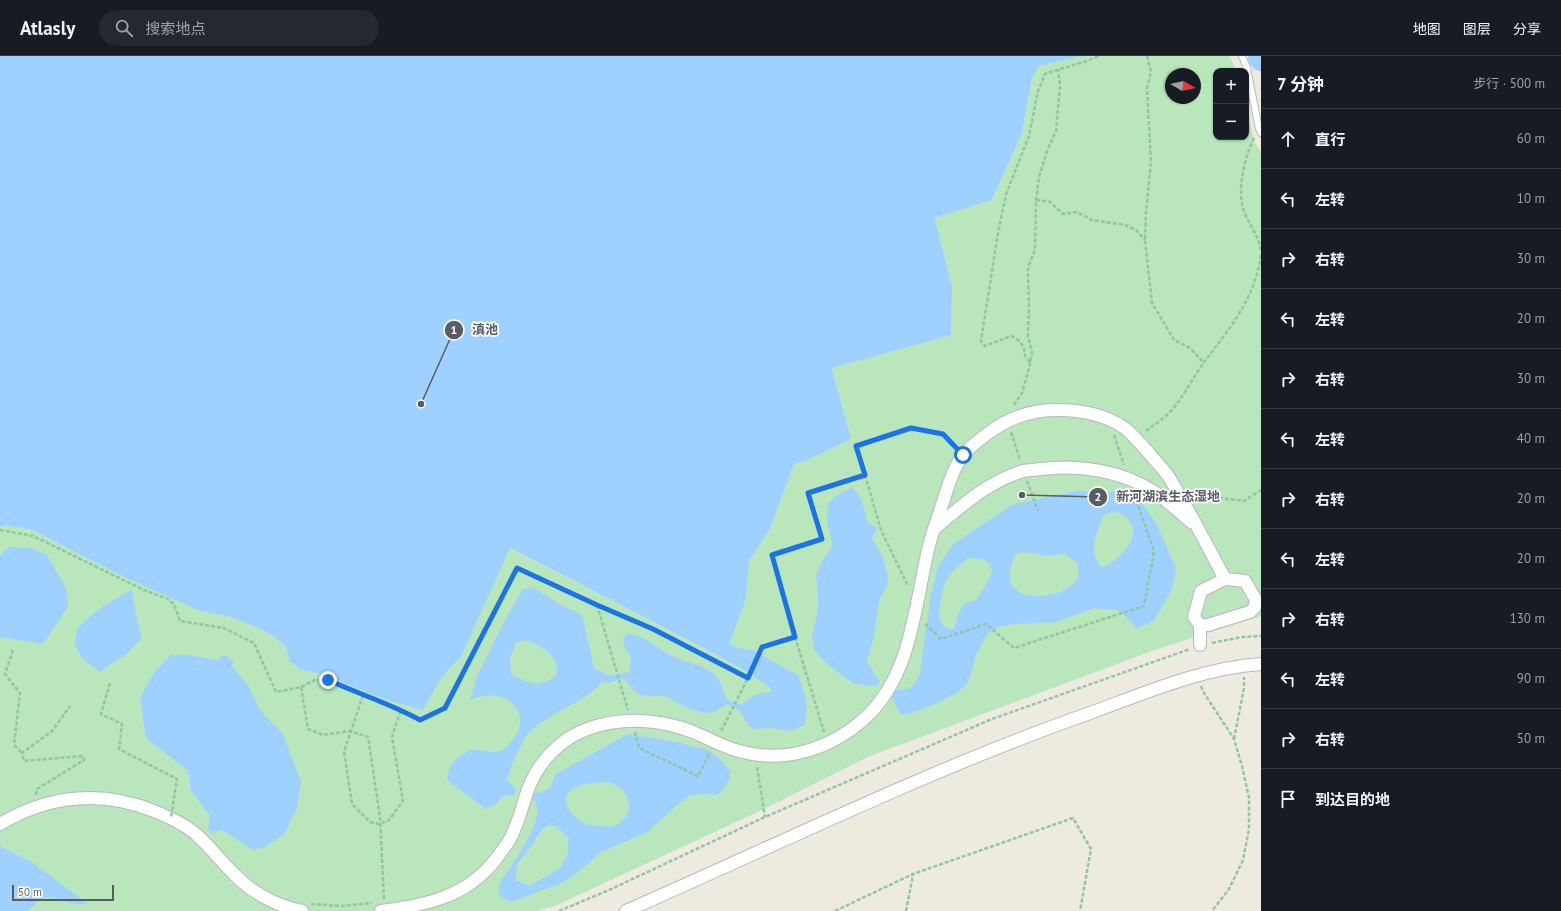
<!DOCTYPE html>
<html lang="zh">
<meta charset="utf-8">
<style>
body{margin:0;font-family:"PT Sans","Noto Sans SC",sans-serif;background:#242831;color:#f1f3f6}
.controls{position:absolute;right:12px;top:12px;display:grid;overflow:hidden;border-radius:8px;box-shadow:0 1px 3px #0004}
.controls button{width:36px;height:36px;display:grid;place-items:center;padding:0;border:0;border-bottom:1px solid #363941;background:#171b24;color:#f1f3f6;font:20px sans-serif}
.compass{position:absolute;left:1165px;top:12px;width:36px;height:36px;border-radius:50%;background:#171b24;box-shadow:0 1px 3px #0004;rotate:99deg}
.scale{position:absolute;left:12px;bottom:10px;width:102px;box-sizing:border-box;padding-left:4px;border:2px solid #595c62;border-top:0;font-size:11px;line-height:14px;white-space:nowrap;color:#595c62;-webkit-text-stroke:3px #fff;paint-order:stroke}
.stop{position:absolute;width:12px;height:12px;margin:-9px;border:3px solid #1a73e8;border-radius:50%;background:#fff}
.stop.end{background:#1a73e8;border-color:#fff;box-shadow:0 1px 4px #0008}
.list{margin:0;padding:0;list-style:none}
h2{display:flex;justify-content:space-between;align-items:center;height:52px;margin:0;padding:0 16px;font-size:17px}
h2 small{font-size:13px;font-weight:400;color:#9ea1a6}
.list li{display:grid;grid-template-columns:26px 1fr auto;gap:12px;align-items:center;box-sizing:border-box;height:60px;padding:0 16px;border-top:1px solid #363941}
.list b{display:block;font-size:15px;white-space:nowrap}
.list em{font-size:13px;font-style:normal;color:#9ea1a6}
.icon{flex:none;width:22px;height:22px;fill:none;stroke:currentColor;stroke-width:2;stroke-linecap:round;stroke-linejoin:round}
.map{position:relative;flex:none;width:1261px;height:855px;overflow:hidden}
header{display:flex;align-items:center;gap:24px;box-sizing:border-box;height:56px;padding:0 20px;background:#171b24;border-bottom:1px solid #363941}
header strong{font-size:19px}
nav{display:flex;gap:22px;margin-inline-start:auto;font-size:14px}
.search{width:280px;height:36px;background:#242831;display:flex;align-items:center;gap:10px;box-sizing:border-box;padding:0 14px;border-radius:22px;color:#9ea1a6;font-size:15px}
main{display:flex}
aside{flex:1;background:#171b24}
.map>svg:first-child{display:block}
.green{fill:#bae6bc;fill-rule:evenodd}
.water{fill:#9ed1ff;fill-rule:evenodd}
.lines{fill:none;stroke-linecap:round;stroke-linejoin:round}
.river{stroke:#9ed1ff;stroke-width:24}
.lane-casing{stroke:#b6b8be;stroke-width:8}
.street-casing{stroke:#b6b8be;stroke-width:14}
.path{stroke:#92c5a2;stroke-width:2.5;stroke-dasharray:4 2;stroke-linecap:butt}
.lane{stroke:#fff;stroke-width:6}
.street{stroke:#fff;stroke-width:12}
.path-bridge{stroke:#92c5a2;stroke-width:2.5;stroke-dasharray:4 2;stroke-linecap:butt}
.route{stroke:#1a73e8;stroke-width:5}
.leader{fill:none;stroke:#595c62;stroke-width:1.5}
.callout-dot{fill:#595c62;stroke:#fff;stroke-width:1.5}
.mark-label{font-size:12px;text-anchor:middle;font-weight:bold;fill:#fff}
.callout-label{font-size:13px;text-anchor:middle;font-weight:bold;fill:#595c62;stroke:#fff;stroke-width:3.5;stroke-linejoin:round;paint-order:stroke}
</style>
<header>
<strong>Atlasly</strong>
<div class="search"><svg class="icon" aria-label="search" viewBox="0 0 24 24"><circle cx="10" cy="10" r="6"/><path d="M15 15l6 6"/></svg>搜索地点</div>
<nav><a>地图</a><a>图层</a><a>分享</a></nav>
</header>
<main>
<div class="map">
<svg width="1261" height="855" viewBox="0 0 1261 855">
<rect width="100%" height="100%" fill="#edeae0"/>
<path class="green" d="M 1081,0 L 1230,0 L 1236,15 L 1216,15 L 1216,81 L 1246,81 L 1246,53 L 1255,87 L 1261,96 L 1261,560 L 1152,595 L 870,700 L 762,754 L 557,849 L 538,855 L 0,855 L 0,471 L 5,469 L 32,474 L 122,520 L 251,569 L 272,579 L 286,591 L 290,606 L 301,614 L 321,618 L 422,654 L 442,621 L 461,601 L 509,492 L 719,600 L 746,543 L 749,505 L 770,473 L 794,408 L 806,405 L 851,383 L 832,312 L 952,230 L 935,162 L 992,144 L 1022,77 L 1032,22 L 1039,10 ZM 1171,18 L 1195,18 L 1195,42 L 1171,42 Z"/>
<g class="water">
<path d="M 0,0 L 1081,0 L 1039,10 L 1032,22 L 1022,77 L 992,144 L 935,162 L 952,230 L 951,279 L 832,312 L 851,383 L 806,405 L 794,408 L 770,473 L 749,505 L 746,543 L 729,588 L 738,592 L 755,595 L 799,620 L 807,646 L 805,669 L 789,675 L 770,672 L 754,673 L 748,669 L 739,654 L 727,648 C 723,650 720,653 716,655 C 704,660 688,653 678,647 C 674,645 668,641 664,640 C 654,639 646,643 637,637 C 631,633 628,626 622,622 L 610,627 L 603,626 L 588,639 L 540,667 L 526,680 L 512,708 L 507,724 L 516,733 L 514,739 L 504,740 L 496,748 L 486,753 L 447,724 C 448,720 448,715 450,711 C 452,706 464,696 471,694 C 481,692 491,699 501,695 C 506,693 511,686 514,682 C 527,666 518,643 497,640 C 487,638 479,641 470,644 L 477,620 L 505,564 L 523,533 L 532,531 L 561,549 L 579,557 L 583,562 L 594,612 L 610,620 L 629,616 L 631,602 L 624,590 L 623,584 L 626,578 C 642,577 658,592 670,599 C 685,608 704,607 716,620 C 721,626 724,635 726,643 L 741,649 C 751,641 756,635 770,637 L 772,633 L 746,615 L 719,600 L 510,492 L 461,601 L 442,621 L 423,654 L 390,645 L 321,618 L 301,614 L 290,606 L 286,591 L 272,579 L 251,569 L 227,560 L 200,555 L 122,520 L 32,474 L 5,469 L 0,471 ZM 525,584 C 535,586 549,595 555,604 C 558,609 556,615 556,620 C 540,632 527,627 511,618 L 510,601 L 517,586 Z"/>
<path d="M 852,431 L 861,442 L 868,468 L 875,470 L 877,474 L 872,482 L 883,501 L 888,521 L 887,530 L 879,545 L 874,581 L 867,605 L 880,626 L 876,630 L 855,628 L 841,619 L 823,604 L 814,593 L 812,580 L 818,554 L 818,540 L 816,520 L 821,507 L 831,492 L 832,486 L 827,467 L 827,454 L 829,447 L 833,442 Z"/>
<path d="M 1128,434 L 1137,440 L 1157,469 L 1176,512 L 1172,533 L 1154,565 L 1137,573 L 1130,564 L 1117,554 L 1094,552 L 1056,566 L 1014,568 L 1000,571 L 988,577 L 975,601 L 972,615 L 967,628 L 957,637 C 942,644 915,660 900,658 L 891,640 L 893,634 C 911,634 914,632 920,616 L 931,538 L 938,511 L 952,489 L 1013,448 L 1077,435 L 1104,437 ZM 1115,455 C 1120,458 1127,461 1130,466 C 1142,482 1117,506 1103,511 C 1086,498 1097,477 1103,460 ZM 1024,496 L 1048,500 L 1064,498 L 1077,506 C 1078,511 1079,516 1078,521 C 1069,546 987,554 1016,498 ZM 968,502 C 973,503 982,502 986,505 C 1001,513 981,535 976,544 C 956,547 960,560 953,574 C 936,569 938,558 941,544 C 942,538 943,531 946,525 C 951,516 960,509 968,502 Z"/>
<path d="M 9,491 L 30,492 L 47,499 L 66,532 L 68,551 L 43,588 L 0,581 L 0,500 Z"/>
<path d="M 132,534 L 135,554 L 142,582 L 127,598 L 99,616 L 82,602 L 75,589 L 77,573 L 88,562 L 106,548 Z"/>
<path d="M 171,599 L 187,599 L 218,604 L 224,599 L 234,606 L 232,610 L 250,632 L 259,653 L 283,678 L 301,726 L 297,752 L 284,779 L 265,791 L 253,794 L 222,774 L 212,777 L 208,773 L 210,760 L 191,735 L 188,715 L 146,682 L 140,642 L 155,615 Z"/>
<path d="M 628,678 L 678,686 L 693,691 L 706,693 L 723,706 L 730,715 L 730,723 L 725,732 L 717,739 L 702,738 L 689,740 L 677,749 L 648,776 L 601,796 L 578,816 L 562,827 L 511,846 C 500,842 496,838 500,826 C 510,812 544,766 536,748 C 536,746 532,743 530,742 L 531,738 L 542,736 L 551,731 L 556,718 ZM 608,726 C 640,734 635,777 596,770 C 592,769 587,769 584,767 C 571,760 556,742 574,732 C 583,727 597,727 608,726 ZM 548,770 L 556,770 L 568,782 L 568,798 L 560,812 L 531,829 L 523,828 L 516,823 L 516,815 L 518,807 L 533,788 L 541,774 Z"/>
<path d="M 0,790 L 33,807 L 88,848 L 75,848 L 49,841 L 41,843 L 27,855 L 0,855 Z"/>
</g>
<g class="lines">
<path class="river" d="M 1260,0 L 1261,3"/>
<g class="lane-casing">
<path id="lane" d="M 1242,0 L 1247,12 L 1259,73 L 1261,77"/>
</g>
<g class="street-casing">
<g id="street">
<path d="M 934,473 C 961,450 988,426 1023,415 C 1029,414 1035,414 1041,413 C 1080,408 1123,415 1156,437 C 1168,446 1180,456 1191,466"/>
<path d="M 1225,523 L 1245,525 L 1256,544 L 1255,551 L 1250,556 L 1208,569 L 1200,569 L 1194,561 L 1201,535 Z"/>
<path d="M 1200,589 L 1200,569"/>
<path d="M 0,768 C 49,739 101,734 154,755 C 169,761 184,768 196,778 C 210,791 221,805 234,818 C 252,837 277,850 302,855"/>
<path d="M 381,855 C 426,849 467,841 496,803 C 501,796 506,790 510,783 C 518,768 522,752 527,736 C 537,707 560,682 590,672 C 623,661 661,663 693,676 C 708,682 723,691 739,695 C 784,708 831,693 865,662 C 909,622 914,558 926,503 C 929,485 936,467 942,449 C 947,434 953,411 964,398 C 970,391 979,384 987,378 C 1008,362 1030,354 1056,354 C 1080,354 1107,359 1126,373 C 1134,380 1141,388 1148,396 C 1154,404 1162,411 1168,420 C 1174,428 1178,438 1183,446 C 1198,471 1211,497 1225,523"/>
<path d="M 626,855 C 781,787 933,712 1093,656 C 1147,636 1203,612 1261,608"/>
</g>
</g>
<g class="path">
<path d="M 1147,0 L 1151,16 L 1147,32 L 1151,106 L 1146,157 L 1145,184 L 1152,247 L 1174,284 L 1190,292 L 1204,307"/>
<path d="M 1254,82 C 1244,102 1236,137 1245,158 C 1251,172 1259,180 1261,196"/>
<path d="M 1036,144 L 1050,146 L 1063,158 L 1077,156 L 1092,164 L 1125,169 L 1136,174 L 1145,184"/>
<path d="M 1030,306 L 1025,300 C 1025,290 1020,284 1011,280 L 985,290 L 981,285 L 998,177 L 1006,138 L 1029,80 L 1038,35 L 1045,18 C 1063,11 1082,8 1099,0"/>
<path d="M 1014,349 L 1022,337 L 1029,312 L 1032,296 L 1028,280 L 1029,252 L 1028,211 L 1035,194 L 1036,144 L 1039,121 L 1047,95 L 1056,75 L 1060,30 L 1058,13"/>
<path d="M 1146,375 C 1154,369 1163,363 1170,356 C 1182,343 1194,320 1205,305 C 1230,272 1256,241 1261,198"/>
<path d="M 1011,376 L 1020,404"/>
<path d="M 1114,379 L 1124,409"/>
<path d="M 865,419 L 881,474 L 908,530"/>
<path d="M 1027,425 L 1038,455"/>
<path d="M 1195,444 L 1221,442 L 1244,445 L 1261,434"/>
<path d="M 0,474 L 33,480 L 144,534 L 168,543 L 174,548 L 180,565 L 224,572 L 254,587 L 276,636 L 301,631 L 315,624 L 328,624 L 363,639 L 401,653 L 420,664"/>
<path d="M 597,549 L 628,654"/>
<path d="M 925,568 L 941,583 L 986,568 L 1014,592 L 1144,550 L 1154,495 L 1134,438"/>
<path d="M 795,581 L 824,676"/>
<path d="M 1212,587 L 1242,581 L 1261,580"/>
<path d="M 13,594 L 5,618 L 20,637 L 14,689 L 22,697"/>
<path d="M 1201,630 L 1204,637 L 1234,683 L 1242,710 L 1249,742 L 1249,773 L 1243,804 L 1229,833 L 1212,855"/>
<path d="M 301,631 L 308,673 L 323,679 L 350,675 L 368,681 L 380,761 L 384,843"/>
<path d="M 363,639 L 344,696 L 352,748 L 370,766 L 379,768 L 389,764 L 403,745 L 392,681 L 401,653"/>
<path d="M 721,675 L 748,622"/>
<path d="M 635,676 L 639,692 L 698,720 L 710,696"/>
<path d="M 1234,683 L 1244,632 L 1244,621"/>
<path d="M 757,711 L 765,761"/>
<path d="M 36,739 L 37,733 L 84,704 L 83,700 L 24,705 L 22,697 L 52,675 L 70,650"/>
<path d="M 311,848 L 342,850 L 372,847"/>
<path d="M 559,855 L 609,834 L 765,761 L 992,663 L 1190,593"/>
<path d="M 835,855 L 913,818 L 1073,762 L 1091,793 L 1080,855"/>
<path d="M 906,855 L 913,819"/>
</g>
<use href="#lane" class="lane"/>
<use href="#street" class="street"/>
<g class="path-bridge">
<path d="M 110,627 L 101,658 L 122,668 L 119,693 L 177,723 L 171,761"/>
<path d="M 420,664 L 445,652 L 517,512 L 597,549 L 653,573 L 748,622 L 763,591 L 795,581 L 772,499 L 822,483 L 808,437 L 865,419 L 856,390 L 911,372 L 943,379 L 963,399"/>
</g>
</g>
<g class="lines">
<path class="route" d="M 328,624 C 359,638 391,648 420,664 L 445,652 L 517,512 L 597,549 L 653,573 L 748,622 L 762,591 L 795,581 L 772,499 L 822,483 L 808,437 L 865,419 L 856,390 L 911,372 L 943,378 L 963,399"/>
</g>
<path class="leader" d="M421 348L454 274M1022 439L1098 441"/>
<g class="callout-dot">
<circle cx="421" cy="348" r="4"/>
<circle cx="1022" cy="439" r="4"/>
<circle cx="454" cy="274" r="10"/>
<circle cx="1098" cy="441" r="10"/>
</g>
<g class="mark-label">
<text x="454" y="278">1</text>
<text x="1098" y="445">2</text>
</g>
<g class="callout-label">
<text x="485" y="278">滇池</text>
<text x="1168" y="445">新河湖滨生态湿地</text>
</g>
</svg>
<div class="controls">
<button>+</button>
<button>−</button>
</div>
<svg class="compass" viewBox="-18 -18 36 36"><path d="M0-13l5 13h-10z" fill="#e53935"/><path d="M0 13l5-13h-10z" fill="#9ea1a6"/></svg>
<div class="scale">50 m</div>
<div class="stop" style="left:963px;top:399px"></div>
<div class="stop end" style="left:328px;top:624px"></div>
</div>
<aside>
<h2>7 分钟<small>步行 · 500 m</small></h2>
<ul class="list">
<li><svg class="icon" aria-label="ahead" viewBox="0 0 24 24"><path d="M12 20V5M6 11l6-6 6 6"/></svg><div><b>直行</b></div><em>60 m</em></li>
<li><svg class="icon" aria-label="left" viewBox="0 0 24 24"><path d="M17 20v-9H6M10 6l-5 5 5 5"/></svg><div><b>左转</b></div><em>10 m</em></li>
<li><svg class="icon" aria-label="right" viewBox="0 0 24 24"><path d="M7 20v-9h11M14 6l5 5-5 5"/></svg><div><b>右转</b></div><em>30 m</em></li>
<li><svg class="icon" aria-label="left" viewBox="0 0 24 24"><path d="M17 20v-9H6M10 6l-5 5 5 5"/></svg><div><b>左转</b></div><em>20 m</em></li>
<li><svg class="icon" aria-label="right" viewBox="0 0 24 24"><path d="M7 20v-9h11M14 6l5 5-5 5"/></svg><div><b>右转</b></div><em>30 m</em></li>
<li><svg class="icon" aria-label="left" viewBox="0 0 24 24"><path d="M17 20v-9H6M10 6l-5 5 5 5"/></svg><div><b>左转</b></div><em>40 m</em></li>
<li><svg class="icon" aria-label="right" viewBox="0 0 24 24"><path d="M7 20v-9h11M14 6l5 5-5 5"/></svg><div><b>右转</b></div><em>20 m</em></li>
<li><svg class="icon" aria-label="left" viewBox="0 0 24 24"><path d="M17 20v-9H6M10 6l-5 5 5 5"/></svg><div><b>左转</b></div><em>20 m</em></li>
<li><svg class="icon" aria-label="right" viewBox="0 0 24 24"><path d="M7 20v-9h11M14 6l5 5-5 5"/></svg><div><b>右转</b></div><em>130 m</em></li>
<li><svg class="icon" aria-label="left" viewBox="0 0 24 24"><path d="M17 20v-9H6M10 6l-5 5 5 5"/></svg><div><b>左转</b></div><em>90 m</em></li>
<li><svg class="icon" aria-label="right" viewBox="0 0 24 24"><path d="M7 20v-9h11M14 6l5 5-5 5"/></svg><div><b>右转</b></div><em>50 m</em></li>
<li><svg class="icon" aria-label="arrive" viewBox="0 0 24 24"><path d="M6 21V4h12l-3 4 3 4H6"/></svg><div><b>到达目的地</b></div></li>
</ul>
</aside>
</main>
